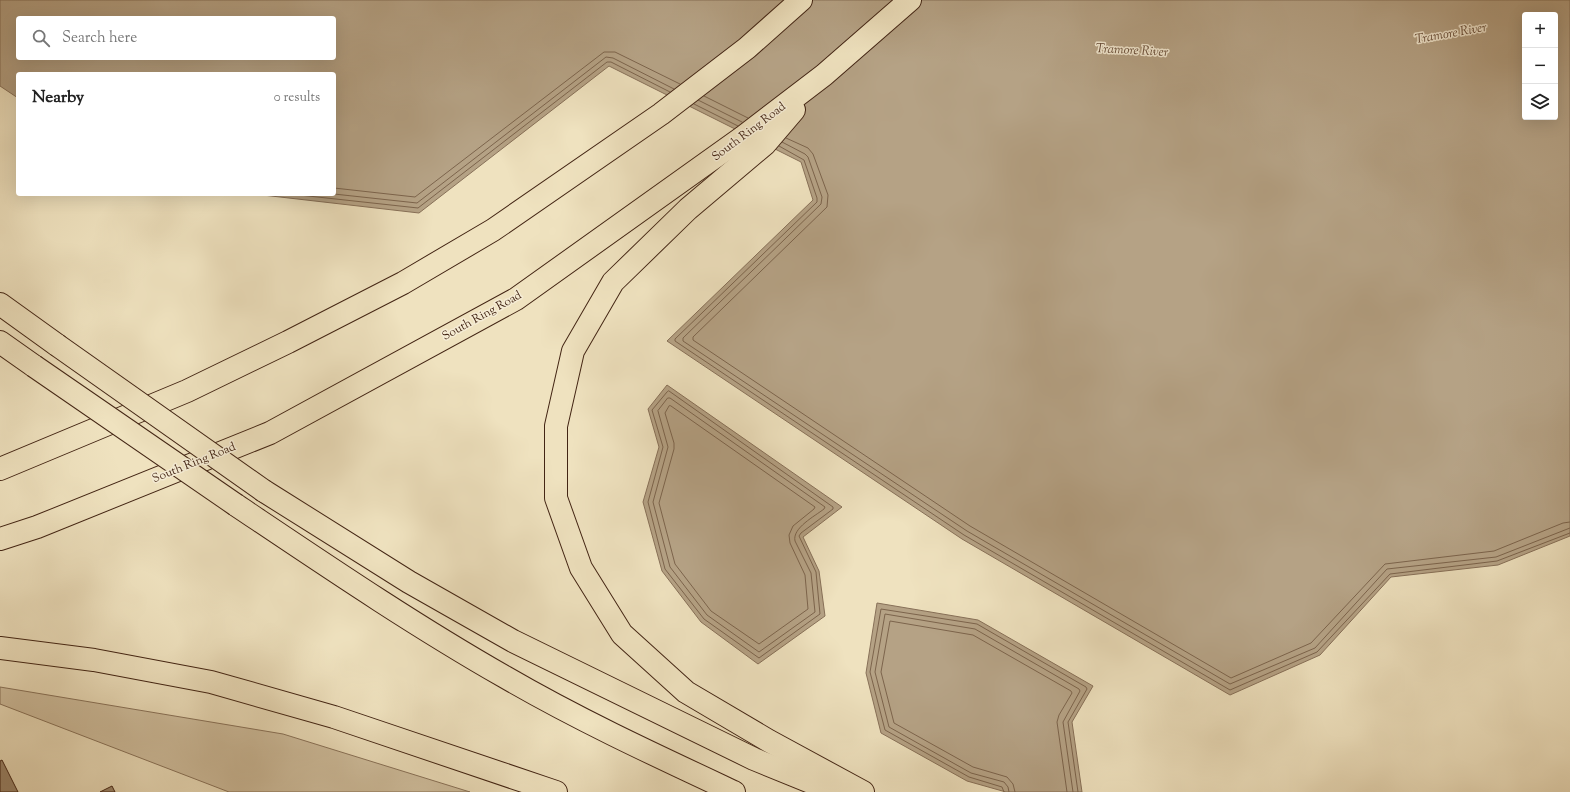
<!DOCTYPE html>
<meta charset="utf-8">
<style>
body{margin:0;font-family:"Sorts Mill Goudy",serif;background:#f2f2f2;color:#222}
.controls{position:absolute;right:12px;top:12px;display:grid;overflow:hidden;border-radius:4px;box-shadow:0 4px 16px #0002}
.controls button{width:36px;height:36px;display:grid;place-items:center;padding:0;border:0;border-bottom:1px solid #e0e0e0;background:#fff;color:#222;font:20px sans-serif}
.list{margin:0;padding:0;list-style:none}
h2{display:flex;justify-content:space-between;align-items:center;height:52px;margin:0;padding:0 16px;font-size:17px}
h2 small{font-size:13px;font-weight:400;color:#767676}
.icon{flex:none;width:22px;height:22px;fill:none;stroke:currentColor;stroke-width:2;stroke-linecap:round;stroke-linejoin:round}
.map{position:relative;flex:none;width:1570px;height:792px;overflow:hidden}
.search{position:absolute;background:#fff;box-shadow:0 4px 16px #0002;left:16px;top:16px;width:320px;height:44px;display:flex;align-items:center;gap:10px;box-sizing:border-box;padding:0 14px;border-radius:4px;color:#767676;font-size:15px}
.panel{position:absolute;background:#fff;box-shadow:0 4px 16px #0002;left:16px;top:72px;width:320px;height:124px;border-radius:4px}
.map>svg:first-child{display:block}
.green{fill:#d2c2a2;stroke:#8a745b}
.water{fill:#b5a285;stroke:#877058;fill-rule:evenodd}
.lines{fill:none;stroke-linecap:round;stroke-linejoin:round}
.shore{stroke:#7c644c;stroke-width:1}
.building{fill:#9c876d;stroke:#432514}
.highway-casing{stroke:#432514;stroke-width:24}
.highway{stroke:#efe2bf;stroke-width:22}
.highway-bridge-casing{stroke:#432514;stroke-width:24;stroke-linecap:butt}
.highway-bridge{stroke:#efe2bf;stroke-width:22}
.labels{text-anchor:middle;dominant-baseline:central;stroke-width:3;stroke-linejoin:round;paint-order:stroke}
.street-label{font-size:12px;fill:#432514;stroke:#f5ecd5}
.water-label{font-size:13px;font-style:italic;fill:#654a36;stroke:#f5ecd5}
</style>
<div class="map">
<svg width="1570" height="792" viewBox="0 0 1570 792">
<rect width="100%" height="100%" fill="#efe2bf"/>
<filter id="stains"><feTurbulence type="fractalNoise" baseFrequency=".005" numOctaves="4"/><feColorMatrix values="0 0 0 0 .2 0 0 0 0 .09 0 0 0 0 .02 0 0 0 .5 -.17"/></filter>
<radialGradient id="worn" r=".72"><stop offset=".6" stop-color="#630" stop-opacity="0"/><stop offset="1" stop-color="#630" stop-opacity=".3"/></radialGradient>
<path class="green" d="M 0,687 L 283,734 L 470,792 L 229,792 L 0,704 Z"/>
<g class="water">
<path d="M 0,0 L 1570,0 L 1570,536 L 1498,565 L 1391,577 L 1320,655 L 1230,695 L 962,539 L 667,341 L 813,200 L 801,162 L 609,66 L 419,213 L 254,194 L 334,194 L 334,74 L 18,74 L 18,98 L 0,86 ZM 1525,15 L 1555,15 L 1555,117 L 1525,117 ZM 18,18 L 334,18 L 334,58 L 18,58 Z"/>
<path d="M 667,385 L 842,507 L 803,537 L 819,571 L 825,616 L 758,664 L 701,622 L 662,571 L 643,502 L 659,447 L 648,409 Z"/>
<path d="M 877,603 L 978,620 L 1093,686 L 1072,722 L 1082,792 L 1006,792 L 967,781 L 881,733 L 866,673 Z"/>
</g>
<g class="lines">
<g class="shore">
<path d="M 704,96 L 748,118"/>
<path d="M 698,100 L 742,122"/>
<path d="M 694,104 L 738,126"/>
<path d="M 786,138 L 808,148 L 813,154 L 828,195 L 827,207 L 693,337 L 693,340 L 970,526 L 1231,678 L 1311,643 L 1385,564 L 1494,551 L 1563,523 L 1570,522"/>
<path d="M 782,142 L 805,154 L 808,157 L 822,197 L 821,204 L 683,338 L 683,341 L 967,531 L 1230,684 L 1315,648 L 1387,569 L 1496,557 L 1570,528"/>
<path d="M 779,146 L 804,160 L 817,198 L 817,202 L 675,339 L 675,341 L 964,535 L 1230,690 L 1317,652 L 1390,574 L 1497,561 L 1570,533"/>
<path d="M 334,188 L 415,197 L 604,52 L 615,52 L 680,84"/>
<path d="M 290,194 L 418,208 L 607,62 L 611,62 L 670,92"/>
<path d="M 334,194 L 417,203 L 606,57 L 613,58 L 674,89"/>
<path d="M 669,391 L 833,507 L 833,509 L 801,533 L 799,536 L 816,572 L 820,614 L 759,658 L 704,619 L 665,569 L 648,502 L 663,447 L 652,410 L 667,392 Z"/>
<path d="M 668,398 L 670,398 L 825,507 L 824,509 C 815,516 792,528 795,541 L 811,573 L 815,612 L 759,652 L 707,615 L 670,567 L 653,502 L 668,447 L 658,411 Z"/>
<path d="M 671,406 L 815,507 L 814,509 L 793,526 L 789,535 L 790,543 L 805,575 L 808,609 L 759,644 L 711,611 L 675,564 L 659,503 L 674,449 L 674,443 L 665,413 L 669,406 Z"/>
<path d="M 1004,792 L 1002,787 L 969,777 L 885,730 L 870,672 L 881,609 L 977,624 L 1086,687 L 1087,689 L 1068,722 L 1078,792"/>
<path d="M 1009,792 L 1008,787 L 1004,782 L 971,773 L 889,727 L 875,672 L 885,614 L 975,629 L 1079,689 L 1080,691 L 1063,722 L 1073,792"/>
<path d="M 1015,792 L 1013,784 L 1007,777 L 973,767 L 894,723 L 881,672 L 890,621 L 973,635 L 1071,691 L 1072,693 L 1059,715 L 1057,722 L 1067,792"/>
</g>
</g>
<g class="building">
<path d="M 2,760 L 18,792 L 0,792 L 0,761 Z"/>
<path d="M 112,786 L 115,792 L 100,792 Z"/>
</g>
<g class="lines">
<g class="highway-casing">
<g id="highway">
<path d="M 794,110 L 765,144 L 688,209 L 613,282 L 573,351 L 556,426 L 556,498 L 581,568 L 622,634 L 686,692 L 769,741 L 863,792"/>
<path d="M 0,304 L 57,345"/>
<path d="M 0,342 L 34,366"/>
<path d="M 0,469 L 187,391 L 288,342 L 403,283 L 493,230 L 661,114 L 747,48 L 801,0"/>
<path d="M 264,491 L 409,582 L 513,641 L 754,759 L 835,792"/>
<path d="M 236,505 C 324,564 412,624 505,677 C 579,720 657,756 734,792"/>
<path d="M 0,539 L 37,527 L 270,433 L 516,299 L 743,137 L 824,75 L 910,0"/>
<path d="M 0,648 L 94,660 L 211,682 L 334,717 L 556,792"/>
</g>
</g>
<use href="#highway" class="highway"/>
<g class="highway-bridge-casing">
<g id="highway-bridge">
<path d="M 57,345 L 264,491"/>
<path d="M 34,366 L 236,505"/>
</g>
</g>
<use href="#highway-bridge" class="highway-bridge"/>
</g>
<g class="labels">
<g class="street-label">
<text transform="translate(749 132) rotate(-37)">South Ring Road</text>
<text transform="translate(482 316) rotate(-29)">South Ring Road</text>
<text transform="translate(194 463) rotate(-22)">South Ring Road</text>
</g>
<g class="water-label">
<text transform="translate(1451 34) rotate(-10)">Tramore River</text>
<text transform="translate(1132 51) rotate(3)">Tramore River</text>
</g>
</g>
<rect width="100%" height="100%" filter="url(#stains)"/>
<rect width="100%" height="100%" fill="url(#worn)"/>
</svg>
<div class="controls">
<button>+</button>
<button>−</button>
<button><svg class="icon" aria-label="layers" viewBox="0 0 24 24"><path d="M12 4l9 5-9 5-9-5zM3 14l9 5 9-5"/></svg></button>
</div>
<div class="search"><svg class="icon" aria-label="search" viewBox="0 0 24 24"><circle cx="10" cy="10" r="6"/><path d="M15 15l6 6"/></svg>Search here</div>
<section class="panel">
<h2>Nearby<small>0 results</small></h2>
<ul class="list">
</ul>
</section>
</div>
